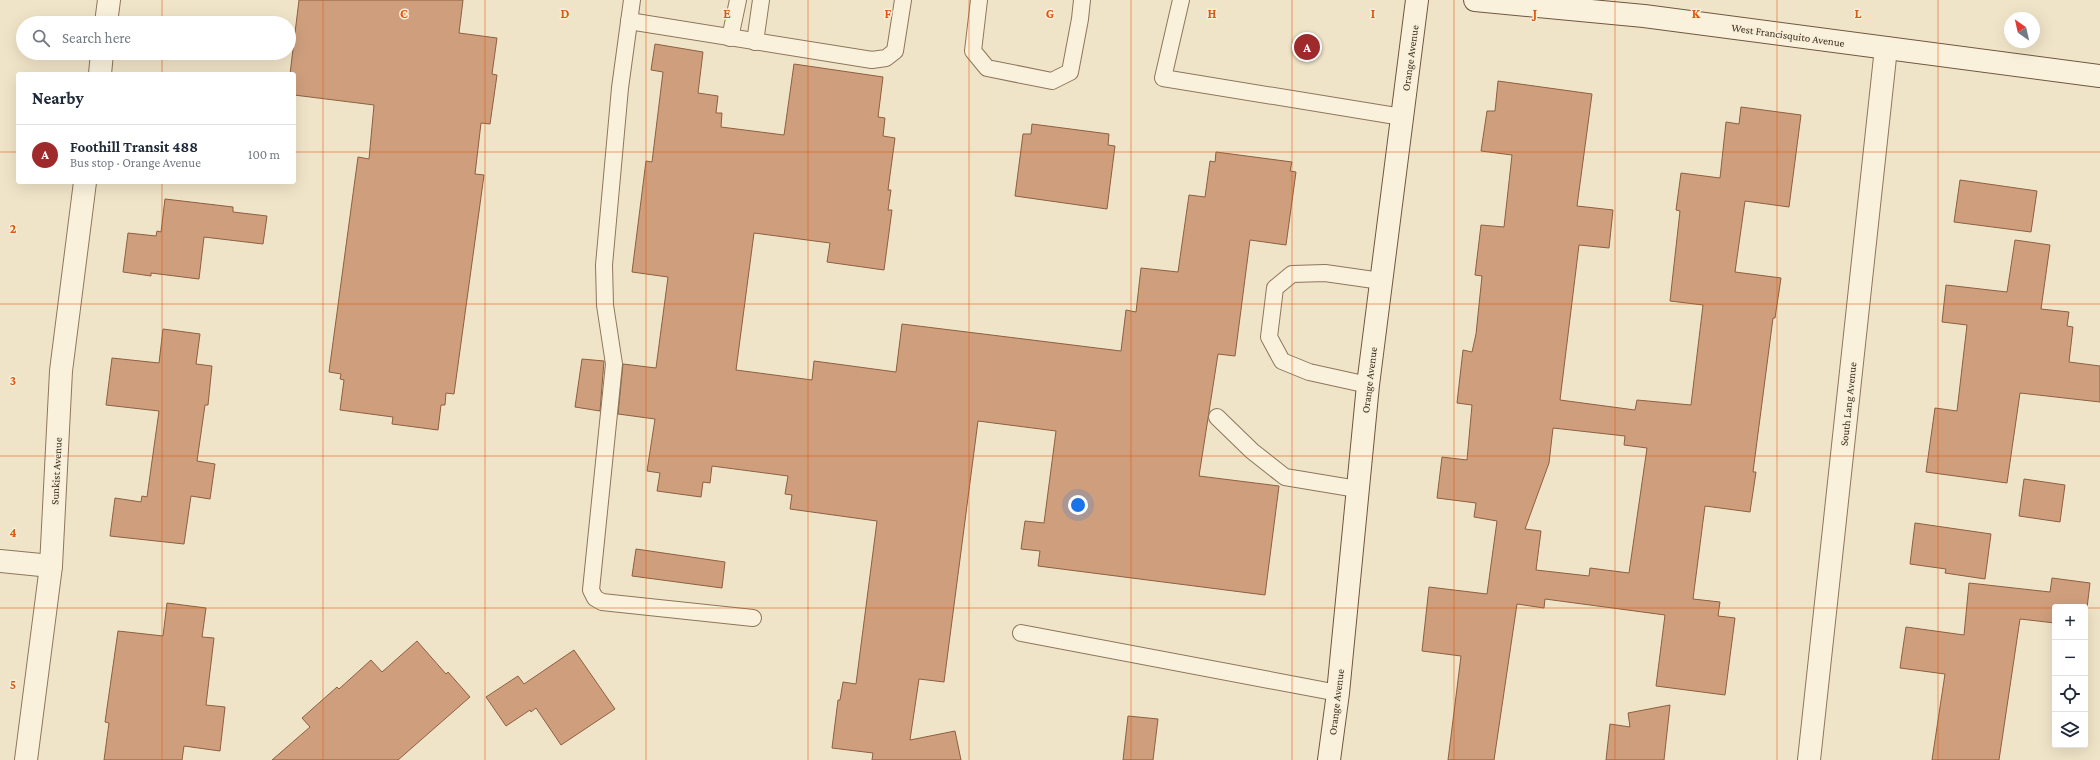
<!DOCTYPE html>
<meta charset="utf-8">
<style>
body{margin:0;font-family:"Crimson Pro",serif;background:#f6f6f7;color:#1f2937}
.controls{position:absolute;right:12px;bottom:12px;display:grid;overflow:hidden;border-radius:4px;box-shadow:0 4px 16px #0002}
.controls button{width:36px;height:36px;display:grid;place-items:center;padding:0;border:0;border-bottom:1px solid #e0e1e3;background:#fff;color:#1f2937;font:20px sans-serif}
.compass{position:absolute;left:2004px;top:12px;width:36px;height:36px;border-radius:50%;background:#fff;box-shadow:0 4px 16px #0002;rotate:326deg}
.you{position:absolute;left:1078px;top:505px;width:14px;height:14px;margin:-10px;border:3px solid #fff;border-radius:50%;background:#1a73e8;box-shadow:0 0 0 6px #1a73e833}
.badge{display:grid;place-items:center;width:26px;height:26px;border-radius:50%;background:#9e2a2b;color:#fff;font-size:13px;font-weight:700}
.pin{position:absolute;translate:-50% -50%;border:2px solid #fff;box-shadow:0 1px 4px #0006}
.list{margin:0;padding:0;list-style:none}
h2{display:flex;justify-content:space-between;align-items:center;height:52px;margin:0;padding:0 16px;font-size:17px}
h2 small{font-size:13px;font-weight:400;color:#747a83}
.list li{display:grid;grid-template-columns:26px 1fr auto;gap:12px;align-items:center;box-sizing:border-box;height:60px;padding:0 16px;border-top:1px solid #e0e1e3}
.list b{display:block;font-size:15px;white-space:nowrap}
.list p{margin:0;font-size:13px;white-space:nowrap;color:#747a83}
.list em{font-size:13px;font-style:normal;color:#747a83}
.icon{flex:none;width:22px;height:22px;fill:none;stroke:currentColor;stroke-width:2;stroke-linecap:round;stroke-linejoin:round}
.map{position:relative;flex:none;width:2100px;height:760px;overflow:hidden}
.search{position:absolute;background:#fff;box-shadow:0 4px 16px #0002;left:16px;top:16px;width:280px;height:44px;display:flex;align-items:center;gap:10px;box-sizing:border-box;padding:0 14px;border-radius:22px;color:#747a83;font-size:15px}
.panel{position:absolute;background:#fff;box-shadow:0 4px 16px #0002;left:16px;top:72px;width:280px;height:112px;border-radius:4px}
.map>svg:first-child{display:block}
.building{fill:#cf9f7d;stroke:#8d5f41;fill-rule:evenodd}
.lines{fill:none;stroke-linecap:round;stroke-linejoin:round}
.lane-casing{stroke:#8d765c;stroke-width:18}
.street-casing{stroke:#8d765c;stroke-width:24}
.secondary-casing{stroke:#6f573f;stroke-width:24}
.lane{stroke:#faf1dc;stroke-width:16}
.street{stroke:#faf1dc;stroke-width:22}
.secondary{stroke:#faf1dc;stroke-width:22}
.grid{fill:none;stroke:#df570d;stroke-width:1;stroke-opacity:0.55}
.labels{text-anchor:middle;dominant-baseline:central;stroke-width:3;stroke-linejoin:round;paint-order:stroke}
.street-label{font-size:11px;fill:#3d2e20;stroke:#f7eed8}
.grid-label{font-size:13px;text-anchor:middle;font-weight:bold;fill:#df570d;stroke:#f7eed8;stroke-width:3;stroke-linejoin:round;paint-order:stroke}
</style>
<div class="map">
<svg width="2100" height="760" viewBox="0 0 2100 760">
<rect width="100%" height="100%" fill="#f0e4c8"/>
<g class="building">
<path d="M 299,0 L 463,0 L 459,33 L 497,38 L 492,74 L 497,75 L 490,124 L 481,123 L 475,174 L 484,175 L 454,394 L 446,393 L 445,405 L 441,405 L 438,430 L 392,424 L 393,417 L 340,410 L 344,380 L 340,379 L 341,374 L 329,372 L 358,157 L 369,159 L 374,105 L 294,95 L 294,74 L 290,74 Z"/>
<path d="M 655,44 L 703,52 L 698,93 L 718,96 L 716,113 L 722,113 L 721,127 L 784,135 L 794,64 L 883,77 L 878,117 L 885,118 L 883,136 L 895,138 L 888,190 L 891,190 L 888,210 L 892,210 L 884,270 L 827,262 L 830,243 L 754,233 L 736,370 L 812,380 L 814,361 L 896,372 L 902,324 L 1121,351 L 1126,310 L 1136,312 L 1141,268 L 1178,272 L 1189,195 L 1205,197 L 1210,161 L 1215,162 L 1216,152 L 1292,162 L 1290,171 L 1296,172 L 1286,245 L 1250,240 L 1235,356 L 1218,354 L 1199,476 L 1279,486 L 1265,595 L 1038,566 L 1040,551 L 1021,549 L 1025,521 L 1044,523 L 1056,431 L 978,421 L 944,682 L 919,679 L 910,740 L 955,731 L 961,760 L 872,760 L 873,753 L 832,748 L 838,700 L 840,700 L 843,682 L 856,684 L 877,521 L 790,509 L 792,495 L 785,494 L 788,476 L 712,466 L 710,483 L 703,482 L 701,497 L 657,491 L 660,473 L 647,471 L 655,419 L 618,414 L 623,364 L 656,368 L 668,277 L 632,272 L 646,161 L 652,162 L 663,72 L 651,70 Z"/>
<path d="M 1498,81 L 1592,94 L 1577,206 L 1613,210 L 1609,248 L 1579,245 L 1560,400 L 1635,410 L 1637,400 L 1691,405 L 1703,305 L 1670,301 L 1680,211 L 1676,210 L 1681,173 L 1720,178 L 1726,122 L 1739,124 L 1741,107 L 1801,115 L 1789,207 L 1745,201 L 1735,272 L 1781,278 L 1775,318 L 1773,318 L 1753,472 L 1756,472 L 1750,512 L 1705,506 L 1693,599 L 1720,602 L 1718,616 L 1735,618 L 1725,695 L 1656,686 L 1665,615 L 1545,599 L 1544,608 L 1517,604 L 1494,760 L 1448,760 L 1461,656 L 1422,651 L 1429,587 L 1487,594 L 1497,521 L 1474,517 L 1476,503 L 1437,498 L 1442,457 L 1467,460 L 1472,405 L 1457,403 L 1463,350 L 1472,352 L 1476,334 L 1482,276 L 1475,275 L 1481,225 L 1504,227 L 1512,155 L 1481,151 L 1487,111 L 1495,111 ZM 1553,428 L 1625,436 L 1624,445 L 1647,448 L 1629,573 L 1590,568 L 1589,576 L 1536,570 L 1541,531 L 1525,529 L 1549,463 Z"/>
<path d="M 1032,124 L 1109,134 L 1108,145 L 1115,146 L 1107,209 L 1015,196 L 1023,134 L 1031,134 Z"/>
<path d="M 1960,180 L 2037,191 L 2031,232 L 1954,222 Z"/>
<path d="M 165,199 L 233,207 L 233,212 L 267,216 L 263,244 L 204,237 L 199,279 L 151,273 L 151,276 L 123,272 L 128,233 L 156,236 L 157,231 L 161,232 Z"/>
<path d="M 2015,240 L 2050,245 L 2041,309 L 2069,312 L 2067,326 L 2073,327 L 2069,362 L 2100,366 L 2100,402 L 2020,393 L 2007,483 L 1926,472 L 1935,408 L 1957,411 L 1967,325 L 1942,322 L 1946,285 L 2007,292 Z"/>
<path d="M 163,329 L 200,334 L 196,364 L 212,366 L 208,405 L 205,405 L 197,461 L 215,464 L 210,499 L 191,496 L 184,544 L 110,536 L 115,498 L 141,502 L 142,496 L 147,497 L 159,411 L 106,405 L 112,358 L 159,363 Z"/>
<path d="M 582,359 L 604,361 L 600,411 L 575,407 Z"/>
<path d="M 2024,479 L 2065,485 L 2060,522 L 2019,516 Z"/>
<path d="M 1915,523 L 1991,534 L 1985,579 L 1945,573 L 1946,569 L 1910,564 Z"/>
<path d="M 636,549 L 725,562 L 722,588 L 632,576 Z"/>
<path d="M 2052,578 L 2090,583 L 2085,625 L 2085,607 L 2055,607 L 2055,623 L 2020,619 L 1999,760 L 1932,760 L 1945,674 L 1900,668 L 1906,627 L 1964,635 L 1969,583 L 2050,592 Z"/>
<path d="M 167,603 L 206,608 L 202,637 L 214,638 L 206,705 L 225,707 L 220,751 L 184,746 L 182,760 L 104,760 L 109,723 L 105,722 L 118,631 L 163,636 Z"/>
<path d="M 417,641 L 446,674 L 448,672 L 470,697 L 398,760 L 272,760 L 310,727 L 302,718 L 337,687 L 339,689 L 371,660 L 382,672 Z"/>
<path d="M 574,650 L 615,709 L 561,745 L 536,708 L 531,712 L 530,710 L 506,726 L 486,697 L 518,676 L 524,684 Z"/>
<path d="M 1670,705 L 1664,760 L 1606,760 L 1610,724 L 1630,727 L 1628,713 Z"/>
<path d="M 1128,716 L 1158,719 L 1153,760 L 1123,760 Z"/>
</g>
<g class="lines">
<g class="lane-casing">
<g id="lane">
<path d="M 632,0 L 620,88 L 604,265 L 605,305 L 614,364 L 591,590 L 595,598 L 602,602 L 753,618"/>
<path d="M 979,0 L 973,51 L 987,68 L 1052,81 L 1070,72 L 1080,19 L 1082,0"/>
<path d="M 1181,0 L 1163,78 L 1402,117"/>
<path d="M 629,21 L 872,60 L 886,58 L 895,51 L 903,0"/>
<path d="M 730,38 L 738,0"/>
<path d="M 755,42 L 761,0"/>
<path d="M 1368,385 L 1309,372 L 1282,361 L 1269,337 L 1275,288 L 1292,274 L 1325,273 L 1381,281"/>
<path d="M 1217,417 L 1252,451 L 1285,477 L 1357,489"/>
<path d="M 1021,633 L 1338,693"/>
</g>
</g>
<g class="street-casing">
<g id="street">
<path d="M 106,23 L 109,0"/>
<path d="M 100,74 L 102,53"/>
<path d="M 0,561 L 51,566"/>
<path d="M 26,760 L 51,566 L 61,371 L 85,182"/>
<path d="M 1809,760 L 1886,48"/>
</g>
</g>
<g class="secondary-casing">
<g id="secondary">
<path d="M 1475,0 L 1644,16 L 2100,76"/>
<path d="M 1329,760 L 1338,693 L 1368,385 L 1417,0"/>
</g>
</g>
<use href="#lane" class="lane"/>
<use href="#street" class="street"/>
<use href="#secondary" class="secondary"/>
</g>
<path class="grid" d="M 162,0 L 162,23M 323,0 L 323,760M 485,0 L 485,760M 646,0 L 646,760M 808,0 L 808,760M 969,0 L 969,760M 1131,0 L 1131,760M 1292,0 L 1292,760M 1454,0 L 1454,760M 1615,0 L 1615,760M 1777,0 L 1777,760M 1938,0 L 1938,760M 162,53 L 162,74M 0,152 L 18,152M 294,152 L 2100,152M 162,182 L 162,760M 0,304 L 2100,304M 0,456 L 2100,456M 0,608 L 2055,608M 2085,608 L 2100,608"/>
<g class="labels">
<g class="street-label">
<text transform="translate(1788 35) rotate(8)">West Francisquito Avenue</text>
<text transform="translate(1410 58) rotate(-82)">Orange Avenue</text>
<text transform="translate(1369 380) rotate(-83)">Orange Avenue</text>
<text transform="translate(1848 404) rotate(-84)">South Lang Avenue</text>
<text transform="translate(56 471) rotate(-87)">Sunkist Avenue</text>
<text transform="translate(1336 702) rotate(-83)">Orange Avenue</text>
</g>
</g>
<g class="grid-label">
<text x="404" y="18">C</text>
<text x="565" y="18">D</text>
<text x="727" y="18">E</text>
<text x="888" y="18">F</text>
<text x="1050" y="18">G</text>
<text x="1212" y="18">H</text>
<text x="1373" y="18">I</text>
<text x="1535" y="18">J</text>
<text x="1696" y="18">K</text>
<text x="1858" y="18">L</text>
<text x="13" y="233">2</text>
<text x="13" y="385">3</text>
<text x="13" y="537">4</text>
<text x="13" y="689">5</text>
</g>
</svg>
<div class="controls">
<button>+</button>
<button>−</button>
<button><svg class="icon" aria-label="locate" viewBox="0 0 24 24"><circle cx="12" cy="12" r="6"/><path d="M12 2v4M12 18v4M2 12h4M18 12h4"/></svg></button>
<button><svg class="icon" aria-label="layers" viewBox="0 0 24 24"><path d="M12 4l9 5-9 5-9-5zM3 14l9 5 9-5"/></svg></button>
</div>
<svg class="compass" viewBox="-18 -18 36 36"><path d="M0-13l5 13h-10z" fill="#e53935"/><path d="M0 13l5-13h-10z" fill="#747a83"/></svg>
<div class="you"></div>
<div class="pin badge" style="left:1307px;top:47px">A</div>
<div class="search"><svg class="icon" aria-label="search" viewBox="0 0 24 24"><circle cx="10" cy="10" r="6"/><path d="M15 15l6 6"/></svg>Search here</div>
<section class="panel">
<h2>Nearby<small></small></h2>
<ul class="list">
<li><span class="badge">A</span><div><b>Foothill Transit 488</b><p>Bus stop · Orange Avenue</p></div><em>100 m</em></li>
</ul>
</section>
</div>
